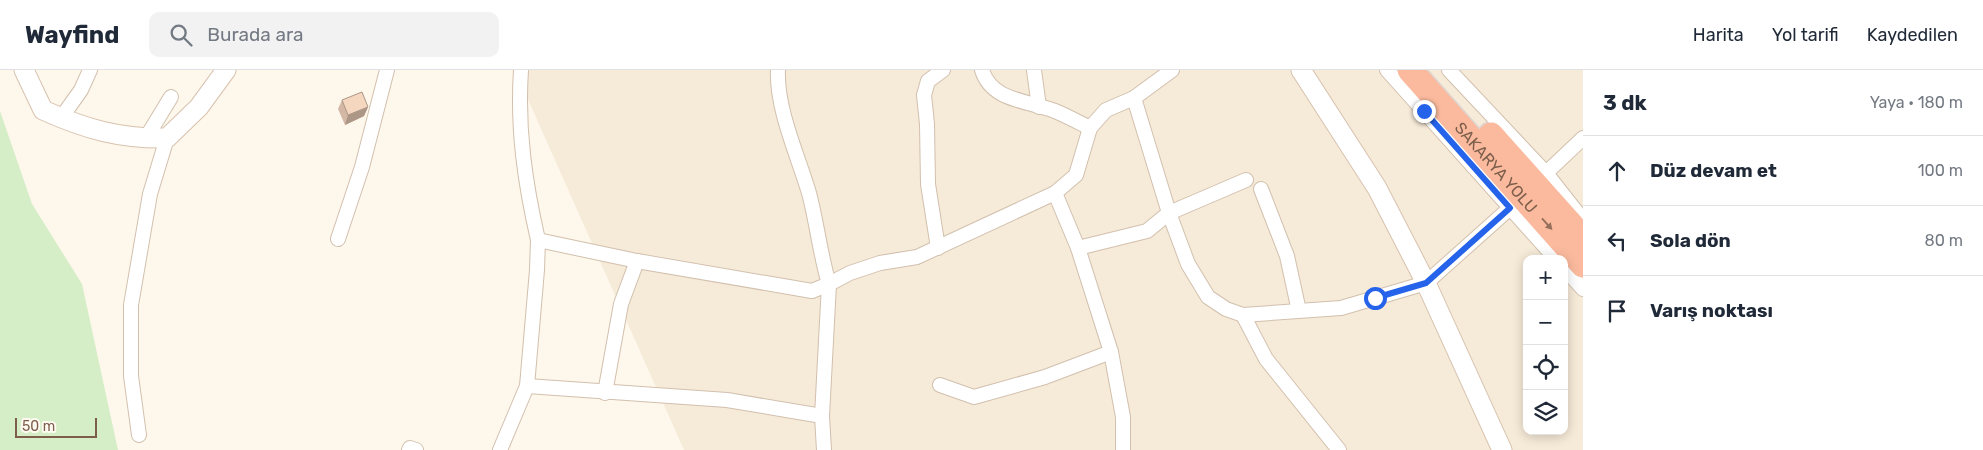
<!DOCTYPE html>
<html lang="tr">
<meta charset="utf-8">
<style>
body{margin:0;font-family:Rubik,sans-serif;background:#f2f2f3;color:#1f2937}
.controls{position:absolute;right:15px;bottom:15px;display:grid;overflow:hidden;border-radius:10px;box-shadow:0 2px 12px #0003}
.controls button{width:45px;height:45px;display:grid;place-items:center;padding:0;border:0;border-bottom:1px solid #e0e1e3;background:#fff;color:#1f2937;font:25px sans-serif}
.scale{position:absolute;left:15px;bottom:12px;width:82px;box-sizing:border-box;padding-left:5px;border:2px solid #7c5e4b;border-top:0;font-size:14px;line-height:18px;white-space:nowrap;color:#7c5e4b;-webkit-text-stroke:4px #fffbf2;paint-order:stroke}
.stop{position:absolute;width:15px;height:15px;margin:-11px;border:4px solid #2563eb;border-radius:50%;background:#fff}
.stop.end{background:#2563eb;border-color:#fff;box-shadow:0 1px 5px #0008}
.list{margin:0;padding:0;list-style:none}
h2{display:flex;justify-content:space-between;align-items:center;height:65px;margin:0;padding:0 20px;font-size:21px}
h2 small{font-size:16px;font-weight:400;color:#747a83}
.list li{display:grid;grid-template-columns:32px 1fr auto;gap:15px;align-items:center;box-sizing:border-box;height:70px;padding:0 20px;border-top:1px solid #e0e1e3}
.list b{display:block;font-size:19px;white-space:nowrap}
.list em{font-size:16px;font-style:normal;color:#747a83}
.icon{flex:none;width:28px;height:28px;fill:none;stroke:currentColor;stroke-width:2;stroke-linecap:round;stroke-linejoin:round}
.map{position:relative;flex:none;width:1583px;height:380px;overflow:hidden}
header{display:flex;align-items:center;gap:30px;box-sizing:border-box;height:70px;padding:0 25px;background:#fff;border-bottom:1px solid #e0e1e3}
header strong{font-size:24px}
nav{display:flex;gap:28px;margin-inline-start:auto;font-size:18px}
.search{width:350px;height:45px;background:#f2f2f3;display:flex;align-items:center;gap:12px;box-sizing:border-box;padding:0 18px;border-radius:10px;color:#747a83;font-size:19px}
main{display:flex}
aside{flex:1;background:#fff}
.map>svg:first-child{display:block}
.residential{fill:#f6ead8;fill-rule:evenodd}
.green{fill:#d5eec7}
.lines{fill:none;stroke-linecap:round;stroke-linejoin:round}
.street-casing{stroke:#d2c0ae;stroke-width:16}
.secondary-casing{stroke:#d8c2ae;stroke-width:21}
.highway-casing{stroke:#ddd5d0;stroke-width:28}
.street{stroke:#fff;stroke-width:14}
.secondary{stroke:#fff;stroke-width:19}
.highway{stroke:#fbba9e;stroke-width:25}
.wall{fill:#d3b9a5}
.shaded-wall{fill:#ac9686}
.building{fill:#f5d7c0;stroke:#ac9686}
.oneway{fill:#95705c}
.route{stroke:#2563eb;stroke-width:6}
.labels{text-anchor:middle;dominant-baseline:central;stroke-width:4;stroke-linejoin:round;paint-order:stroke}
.street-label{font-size:16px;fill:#7c5e4b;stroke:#fffbf2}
</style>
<header>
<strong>Wayfind</strong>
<div class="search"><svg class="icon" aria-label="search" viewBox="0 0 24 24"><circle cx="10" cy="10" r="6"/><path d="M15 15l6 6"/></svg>Burada ara</div>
<nav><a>Harita</a><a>Yol tarifi</a><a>Kaydedilen</a></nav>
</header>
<main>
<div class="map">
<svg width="1583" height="380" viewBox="0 0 1583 380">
<rect width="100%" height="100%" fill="#fef7eb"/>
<path class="residential" d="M 515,0 L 1583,0 L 1583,380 L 684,380 ZM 1527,189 L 1564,189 L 1564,361 L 1527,361 Z"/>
<path class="green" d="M 0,41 L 32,134 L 82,214 L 118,380 L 0,380 Z"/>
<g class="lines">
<g class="street-casing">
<g id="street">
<path d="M 521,0 C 517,59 525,113 538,170 L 637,191 L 812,221 L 829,214 C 820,184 817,153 809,123 C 798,86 776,38 778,0"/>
<path d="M 982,0 C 992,32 1028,30 1055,41 C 1067,46 1078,52 1090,58"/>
<path d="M 1034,0 L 1039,37"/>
<path d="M 1387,0 L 1556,189"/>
<path d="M 1449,0 L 1546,103 L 1583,150"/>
<path d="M 1134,28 L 1169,143 L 1188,194 L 1208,227 L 1226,239 L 1243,245 L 1341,238 L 1426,213 L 1510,138"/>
<path d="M 61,48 L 81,20 L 90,0"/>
<path d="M 146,68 L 171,27"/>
<path d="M 1546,103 L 1583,68"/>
<path d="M 1261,119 L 1287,186 L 1299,241"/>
<path d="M 1055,123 L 1078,178 L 1111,282"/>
<path d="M 338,169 L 362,97 L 387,0"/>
<path d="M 938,178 L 928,114 L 927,54 L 924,25 L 928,11 L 943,0"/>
<path d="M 1078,178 L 1147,161 L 1169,143 L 1246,110"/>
<path d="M 1564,198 L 1583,219"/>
<path d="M 1243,245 L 1266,289 L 1339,380"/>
<path d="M 940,315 L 974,327 L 1045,307 L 1111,282 L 1123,347 L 1123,380"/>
<path d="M 527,316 L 727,330 L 822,346"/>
<path d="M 605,323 L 621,234 L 637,191"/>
<path d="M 139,365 L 131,306 L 131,235 L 150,124 L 167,68"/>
<path d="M 409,380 L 410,378 L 416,380"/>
<path d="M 500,380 L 527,316 L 537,200 L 538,170"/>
<path d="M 824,380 L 822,346 L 829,214 L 850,203 L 880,193 L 917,187 L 1055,123 L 1076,105 L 1090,58 L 1106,40 L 1134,28 L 1172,0"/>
</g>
</g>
<g class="secondary-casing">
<g id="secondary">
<path d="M 24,0 L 43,40 C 85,59 120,69 167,68 L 199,37 L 226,0"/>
<path d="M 1301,0 L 1377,118 L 1426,213 L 1502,380"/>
</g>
</g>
<g class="highway-casing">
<g id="highway">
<path id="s1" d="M 1410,0 L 1583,195"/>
<path d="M 1491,65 L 1583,168"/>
</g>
</g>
<use href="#street" class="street"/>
<use href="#secondary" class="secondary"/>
<use href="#highway" class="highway"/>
</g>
<path class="wall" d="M 342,30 L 368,37 L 364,46 L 345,55 L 338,39 Z"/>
<path class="shaded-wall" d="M 368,37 L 364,46 L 345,55 L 348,45 Z"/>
<path class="building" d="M 362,22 L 368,37 L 348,45 L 342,30 Z"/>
<defs><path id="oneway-solid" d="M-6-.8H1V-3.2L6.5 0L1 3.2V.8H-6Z" transform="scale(1.25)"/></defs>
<use class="oneway" href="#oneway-solid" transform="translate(1547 154) rotate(48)"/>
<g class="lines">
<path class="route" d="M 1375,228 L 1426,213 L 1510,138 L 1424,41"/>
</g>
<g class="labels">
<g class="street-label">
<text stroke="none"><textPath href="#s1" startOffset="130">SAKARYA YOLU</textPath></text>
</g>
</g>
</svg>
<div class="controls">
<button>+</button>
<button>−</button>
<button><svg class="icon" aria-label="locate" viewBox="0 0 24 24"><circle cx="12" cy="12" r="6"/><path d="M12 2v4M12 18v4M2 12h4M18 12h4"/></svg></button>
<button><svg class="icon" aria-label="layers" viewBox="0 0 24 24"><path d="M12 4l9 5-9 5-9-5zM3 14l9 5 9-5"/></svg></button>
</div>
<div class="scale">50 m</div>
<div class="stop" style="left:1375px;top:228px"></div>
<div class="stop end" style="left:1424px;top:41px"></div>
</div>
<aside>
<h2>3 dk<small>Yaya · 180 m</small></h2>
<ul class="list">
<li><svg class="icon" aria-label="ahead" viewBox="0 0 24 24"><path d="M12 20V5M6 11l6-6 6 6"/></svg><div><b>Düz devam et</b></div><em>100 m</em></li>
<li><svg class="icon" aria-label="left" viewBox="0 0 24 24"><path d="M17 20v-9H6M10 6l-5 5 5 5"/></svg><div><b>Sola dön</b></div><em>80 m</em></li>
<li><svg class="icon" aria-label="arrive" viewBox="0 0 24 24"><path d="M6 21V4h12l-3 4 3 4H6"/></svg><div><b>Varış noktası</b></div></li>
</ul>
</aside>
</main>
